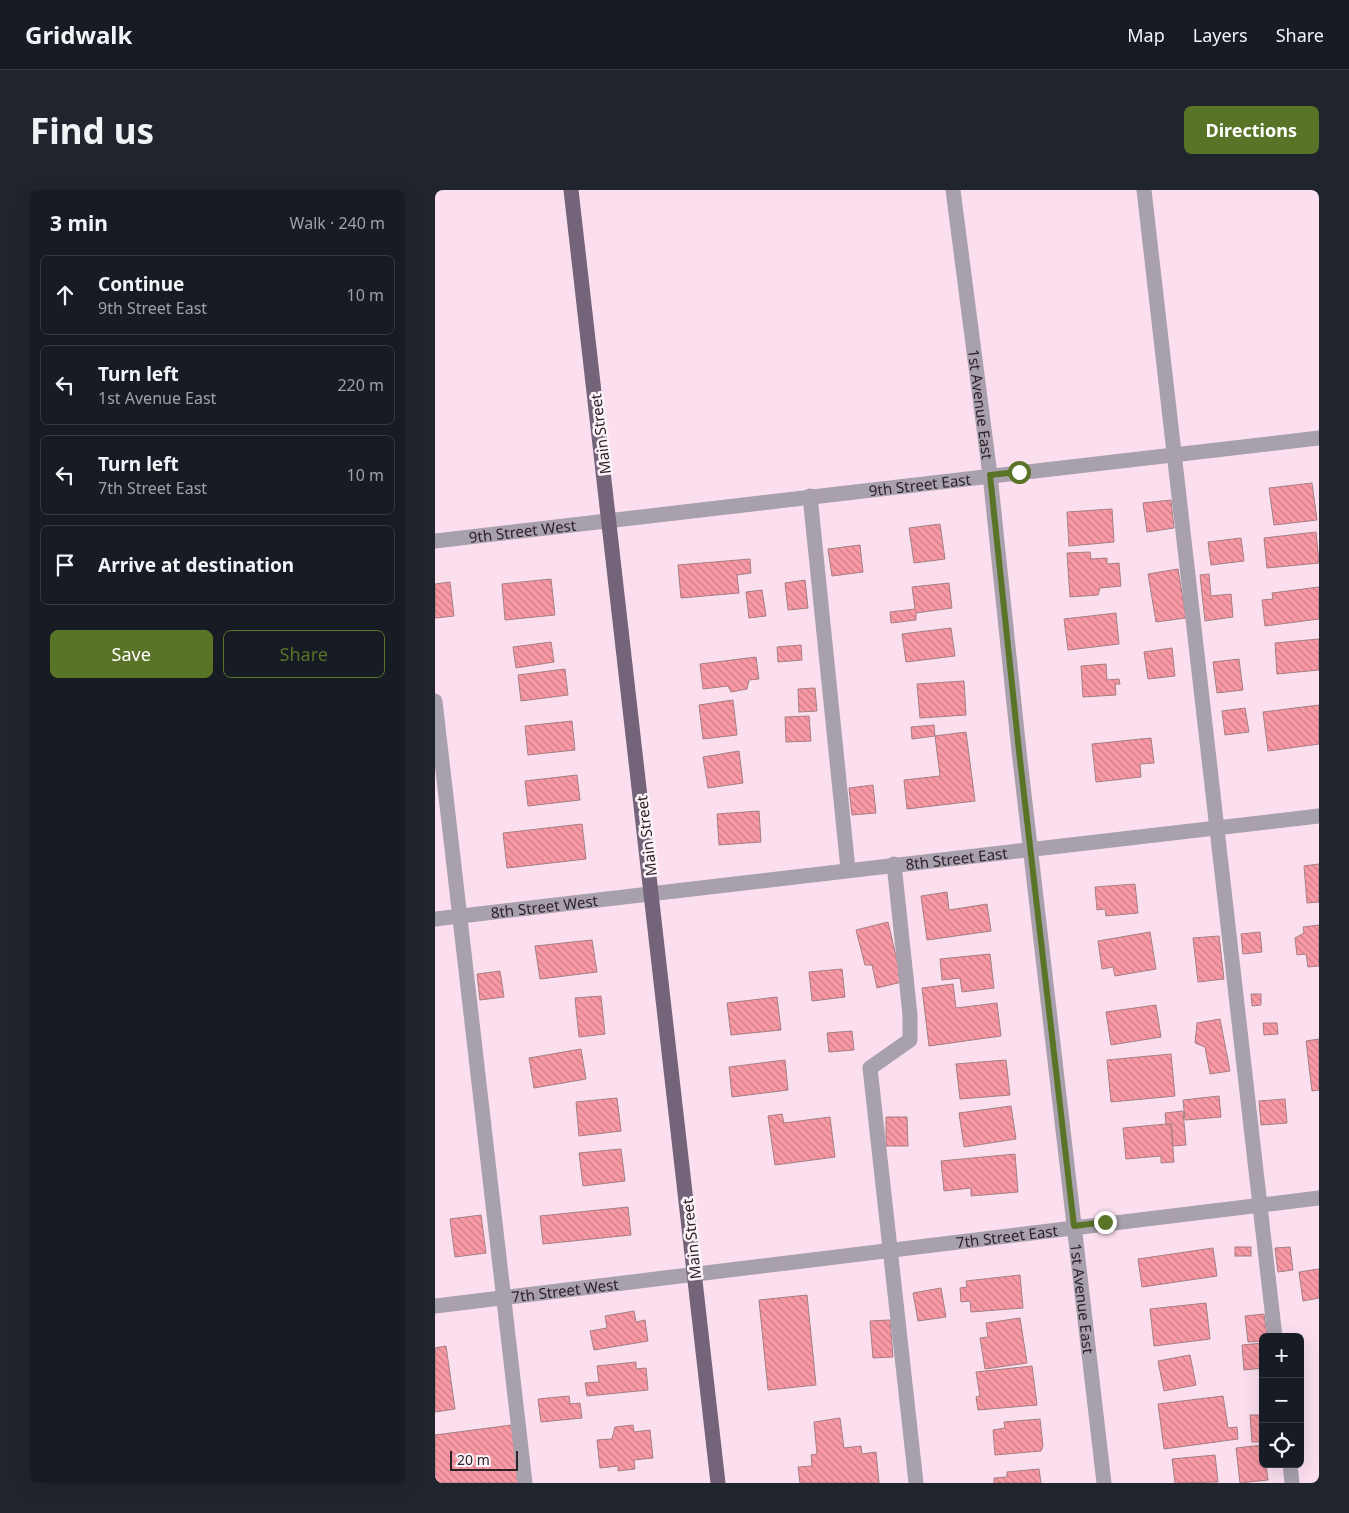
<!DOCTYPE html>
<meta charset="utf-8">
<style>
body{margin:0;font-family:"Noto Sans",sans-serif;background:#20242c;color:#f1f3f6}
.controls{position:absolute;right:15px;bottom:15px;display:grid;overflow:hidden;border-radius:8px;box-shadow:0 5px 20px #0002}
.controls button{width:45px;height:45px;display:grid;place-items:center;padding:0;border:0;border-bottom:1px solid #363941;background:#171b24;color:#f1f3f6;font:25px sans-serif}
.scale{position:absolute;left:15px;bottom:12px;width:68px;box-sizing:border-box;padding-left:5px;border:2px solid #2e2229;border-top:0;font-size:14px;line-height:18px;white-space:nowrap;color:#2e2229;-webkit-text-stroke:4px #fbf3f7;paint-order:stroke}
.stop{position:absolute;width:15px;height:15px;margin:-11px;border:4px solid #597427;border-radius:50%;background:#fff}
.stop.end{background:#597427;border-color:#fff;box-shadow:0 1px 5px #0008}
.list{margin:0;padding:0;list-style:none}
h2{display:flex;justify-content:space-between;align-items:center;height:65px;margin:0;padding:0 20px;font-size:21px}
h2 small{font-size:16px;font-weight:400;color:#9ea1a6}
.list li{display:grid;grid-template-columns:32px 1fr auto;gap:15px;align-items:center;box-sizing:border-box;height:80px;margin:0 10px 10px;padding:0 10px;border:1px solid #363941;border-radius:8px}
.list b{display:block;font-size:19px;white-space:nowrap}
.list p{margin:0;font-size:16px;white-space:nowrap;color:#9ea1a6}
.list em{font-size:16px;font-style:normal;color:#9ea1a6}
.actions{display:flex;gap:10px;padding:15px 20px}
.actions a{flex:1;padding:11px 0;border:1px solid #597427;border-radius:8px;text-align:center;font-size:18px;color:#597427}
.actions .main{background:#597427;color:#fff}
.icon{flex:none;width:28px;height:28px;fill:none;stroke:currentColor;stroke-width:2;stroke-linecap:round;stroke-linejoin:round}
.map{position:relative;flex:none;width:884px;height:1293px;overflow:hidden;border-radius:8px}
header{display:flex;align-items:center;gap:30px;box-sizing:border-box;height:70px;padding:0 25px;background:#171b24;border-bottom:1px solid #363941}
header strong{font-size:24px}
nav{display:flex;gap:28px;margin-inline-start:auto;font-size:18px}
.intro{display:flex;align-items:center;justify-content:space-between;box-sizing:border-box;height:120px;padding:0 30px}
h1{margin:0;font-size:35px}
.button{padding:12px 22px;border-radius:8px;background:#597427;color:#fff;font-size:18px;font-weight:700}
main{display:flex;gap:30px;padding:0 30px}
aside{flex:1;background:#171b24;border-radius:8px;box-shadow:0 5px 20px #0002}
.map>svg:first-child{display:block}
.building{fill:url(#building-back-hatch);stroke:#a47f83}
.lines{fill:none;stroke-linecap:round;stroke-linejoin:round}
.minor{stroke:#a8a0ac;stroke-width:15}
.major{stroke:#73647a;stroke-width:15}
.route{stroke:#597427;stroke-width:6}
.labels{text-anchor:middle;dominant-baseline:central;stroke-width:5;stroke-linejoin:round;paint-order:stroke}
.street-label{font-size:15px;fill:#2e2229;stroke:#fbf3f7}
</style>
<header>
<strong>Gridwalk</strong>
<nav><a>Map</a><a>Layers</a><a>Share</a></nav>
</header>
<div class="intro"><h1>Find us</h1><a class="button">Directions</a></div>
<main>
<aside>
<h2>3 min<small>Walk · 240 m</small></h2>
<ul class="list">
<li><svg class="icon" aria-label="ahead" viewBox="0 0 24 24"><path d="M12 20V5M6 11l6-6 6 6"/></svg><div><b>Continue</b><p>9th Street East</p></div><em>10 m</em></li>
<li><svg class="icon" aria-label="left" viewBox="0 0 24 24"><path d="M17 20v-9H6M10 6l-5 5 5 5"/></svg><div><b>Turn left</b><p>1st Avenue East</p></div><em>220 m</em></li>
<li><svg class="icon" aria-label="left" viewBox="0 0 24 24"><path d="M17 20v-9H6M10 6l-5 5 5 5"/></svg><div><b>Turn left</b><p>7th Street East</p></div><em>10 m</em></li>
<li><svg class="icon" aria-label="arrive" viewBox="0 0 24 24"><path d="M6 21V4h12l-3 4 3 4H6"/></svg><div><b>Arrive at destination</b></div></li>
</ul>
<div class="actions"><a class="main">Save</a><a>Share</a></div>
</aside>
<div class="map">
<svg width="884" height="1293" viewBox="0 0 884 1293">
<defs>
<pattern id="building-back-hatch" width="6" height="6" patternUnits="userSpaceOnUse" patternTransform="scale(1.25)"><rect width="6" height="6" fill="#f999a5"/><path d="M-1 5l2 2M0 0l6 6M5-1l2 2" fill="none" stroke="#ca7c86"/></pattern>
</defs>
<rect width="100%" height="100%" fill="#fbdfef"/>
<g class="building">
<path d="M 877,293 L 882,330 L 839,335 L 834,298 Z"/>
<path d="M 736,310 L 739,338 L 712,342 L 708,313 Z"/>
<path d="M 677,319 L 679,352 L 634,356 L 632,322 Z"/>
<path d="M 505,334 L 510,369 L 479,373 L 474,338 Z"/>
<path d="M 881,342 L 884,373 L 832,378 L 829,348 Z"/>
<path d="M 806,348 L 809,371 L 776,375 L 773,352 Z"/>
<path d="M 425,355 L 428,382 L 397,386 L 393,359 Z"/>
<path d="M 655,362 L 656,369 L 672,368 L 672,374 L 684,373 L 686,396 L 665,398 L 663,405 L 635,407 L 632,363 Z"/>
<path d="M 315,369 L 316,383 L 302,385 L 304,403 L 246,408 L 243,375 Z"/>
<path d="M 743,379 L 751,428 L 721,432 L 713,384 Z"/>
<path d="M 774,384 L 776,406 L 796,404 L 798,427 L 770,431 L 765,385 Z"/>
<path d="M 116,389 L 120,425 L 70,430 L 67,394 Z"/>
<path d="M 370,390 L 373,418 L 353,420 L 350,393 Z"/>
<path d="M 15,392 L 19,426 L 0,428 L 0,394 Z"/>
<path d="M 514,393 L 517,418 L 481,423 L 481,430 L 456,433 L 455,422 L 480,419 L 477,397 Z"/>
<path d="M 884,397 L 884,429 L 830,436 L 827,410 L 838,409 L 837,403 Z"/>
<path d="M 327,400 L 331,426 L 314,428 L 311,402 Z"/>
<path d="M 681,423 L 684,454 L 633,460 L 629,429 Z"/>
<path d="M 516,438 L 520,466 L 471,472 L 467,444 Z"/>
<path d="M 884,449 L 884,480 L 842,484 L 840,453 Z"/>
<path d="M 116,452 L 119,472 L 81,478 L 78,457 Z"/>
<path d="M 366,455 L 367,470 L 343,472 L 342,457 Z"/>
<path d="M 737,458 L 740,486 L 713,489 L 709,462 Z"/>
<path d="M 321,467 L 324,489 L 314,490 L 312,499 L 296,502 L 293,496 L 268,499 L 265,474 Z"/>
<path d="M 804,469 L 808,500 L 782,503 L 778,472 Z"/>
<path d="M 671,474 L 672,490 L 684,489 L 685,494 L 680,494 L 681,505 L 648,507 L 646,476 Z"/>
<path d="M 130,479 L 133,505 L 86,511 L 83,485 Z"/>
<path d="M 529,491 L 531,525 L 485,528 L 482,494 Z"/>
<path d="M 380,498 L 382,521 L 364,522 L 363,499 Z"/>
<path d="M 298,510 L 302,545 L 268,549 L 264,515 Z"/>
<path d="M 884,515 L 884,554 L 833,561 L 828,522 Z"/>
<path d="M 810,518 L 814,542 L 790,545 L 787,521 Z"/>
<path d="M 374,526 L 376,551 L 351,552 L 350,527 Z"/>
<path d="M 137,531 L 140,560 L 93,565 L 90,536 Z"/>
<path d="M 499,535 L 500,546 L 477,549 L 476,537 Z"/>
<path d="M 531,542 L 540,611 L 472,619 L 469,590 L 505,586 L 500,546 Z"/>
<path d="M 716,548 L 719,573 L 705,574 L 706,587 L 661,592 L 657,554 Z"/>
<path d="M 304,561 L 308,593 L 273,598 L 268,567 Z"/>
<path d="M 142,585 L 145,610 L 93,616 L 90,591 Z"/>
<path d="M 438,595 L 441,623 L 417,625 L 414,598 Z"/>
<path d="M 324,621 L 326,652 L 284,655 L 282,624 Z"/>
<path d="M 147,634 L 151,669 L 72,678 L 68,643 Z"/>
<path d="M 884,674 L 884,712 L 872,713 L 869,676 Z"/>
<path d="M 700,694 L 703,723 L 671,726 L 670,719 L 662,720 L 660,697 Z"/>
<path d="M 512,702 L 514,720 L 552,714 L 556,741 L 492,750 L 486,706 Z"/>
<path d="M 453,732 L 467,792 L 442,798 L 437,775 L 430,775 L 421,740 Z"/>
<path d="M 884,735 L 884,776 L 873,777 L 871,764 L 862,765 L 860,748 L 869,743 L 868,737 Z"/>
<path d="M 715,742 L 721,779 L 680,786 L 678,777 L 667,779 L 663,751 Z"/>
<path d="M 825,742 L 827,762 L 808,764 L 806,744 Z"/>
<path d="M 784,746 L 789,789 L 763,792 L 758,748 Z"/>
<path d="M 157,750 L 162,782 L 105,789 L 100,756 Z"/>
<path d="M 555,764 L 559,798 L 527,802 L 525,788 L 507,790 L 505,769 Z"/>
<path d="M 407,779 L 410,807 L 377,811 L 374,782 Z"/>
<path d="M 65,781 L 69,807 L 45,810 L 42,784 Z"/>
<path d="M 518,794 L 521,818 L 562,813 L 566,846 L 494,856 L 487,798 Z"/>
<path d="M 816,804 L 826,804 L 826,815 L 817,816 Z"/>
<path d="M 166,806 L 170,844 L 144,847 L 140,808 Z"/>
<path d="M 342,807 L 346,840 L 296,845 L 292,813 Z"/>
<path d="M 721,815 L 726,847 L 676,855 L 671,822 Z"/>
<path d="M 785,829 L 795,881 L 775,884 L 770,857 L 760,853 L 762,833 Z"/>
<path d="M 828,833 L 842,833 L 843,844 L 829,845 Z"/>
<path d="M 417,841 L 419,860 L 394,862 L 392,843 Z"/>
<path d="M 884,849 L 884,900 L 877,901 L 871,851 Z"/>
<path d="M 146,859 L 151,889 L 99,898 L 94,868 Z"/>
<path d="M 736,864 L 740,906 L 676,912 L 672,870 Z"/>
<path d="M 350,870 L 353,900 L 297,907 L 294,877 Z"/>
<path d="M 571,870 L 575,905 L 525,909 L 521,874 Z"/>
<path d="M 784,906 L 786,927 L 750,930 L 748,910 Z"/>
<path d="M 182,908 L 186,941 L 144,946 L 141,912 Z"/>
<path d="M 850,909 L 852,933 L 826,935 L 824,911 Z"/>
<path d="M 576,916 L 581,949 L 529,957 L 524,923 Z"/>
<path d="M 748,921 L 751,955 L 738,956 L 736,934 L 731,934 L 730,923 Z"/>
<path d="M 347,924 L 349,933 L 395,927 L 400,967 L 340,975 L 333,926 Z"/>
<path d="M 451,927 L 472,927 L 473,956 L 451,956 Z"/>
<path d="M 731,934 L 736,934 L 739,972 L 726,973 L 726,966 L 691,969 L 688,938 Z"/>
<path d="M 186,959 L 190,991 L 148,996 L 144,963 Z"/>
<path d="M 580,964 L 583,1002 L 536,1006 L 536,998 L 509,1001 L 506,971 Z"/>
<path d="M 193,1017 L 196,1045 L 108,1054 L 105,1026 Z"/>
<path d="M 46,1025 L 51,1063 L 20,1067 L 15,1029 Z"/>
<rect x="800" y="1057" width="16" height="9"/>
<path d="M 855,1057 L 858,1080 L 843,1082 L 840,1058 Z"/>
<path d="M 778,1058 L 782,1086 L 707,1097 L 703,1069 Z"/>
<path d="M 884,1079 L 884,1108 L 868,1111 L 864,1082 Z"/>
<path d="M 585,1085 L 588,1118 L 536,1122 L 535,1111 L 526,1112 L 525,1098 L 532,1097 L 531,1091 Z"/>
<path d="M 506,1098 L 511,1127 L 483,1131 L 478,1103 Z"/>
<path d="M 372,1105 L 381,1195 L 333,1200 L 324,1110 Z"/>
<path d="M 771,1113 L 775,1149 L 719,1156 L 715,1119 Z"/>
<path d="M 199,1121 L 201,1132 L 210,1130 L 213,1151 L 159,1160 L 155,1141 L 172,1138 L 170,1126 Z"/>
<path d="M 829,1124 L 832,1147 L 828,1147 L 828,1151 L 813,1152 L 810,1126 Z"/>
<path d="M 585,1128 L 592,1173 L 550,1179 L 545,1148 L 553,1147 L 551,1133 Z"/>
<path d="M 455,1130 L 458,1167 L 438,1168 L 435,1131 Z"/>
<path d="M 828,1153 L 828,1178 L 809,1180 L 807,1155 Z"/>
<path d="M 11,1156 L 20,1219 L 0,1222 L 0,1158 Z"/>
<path d="M 755,1165 L 761,1195 L 729,1201 L 723,1171 Z"/>
<path d="M 201,1172 L 201,1179 L 211,1178 L 213,1200 L 152,1206 L 150,1193 L 164,1192 L 162,1176 Z"/>
<path d="M 597,1176 L 602,1215 L 543,1220 L 541,1207 L 545,1206 L 541,1182 Z"/>
<path d="M 134,1206 L 135,1214 L 145,1213 L 147,1228 L 106,1232 L 103,1209 Z"/>
<path d="M 788,1206 L 793,1238 L 802,1237 L 803,1249 L 729,1259 L 723,1214 Z"/>
<path d="M 815,1225 L 828,1225 L 828,1252 L 817,1252 Z"/>
<path d="M 405,1228 L 409,1258 L 426,1256 L 427,1264 L 441,1262 L 444,1293 L 365,1293 L 363,1277 L 377,1276 L 376,1265 L 382,1264 L 379,1232 Z"/>
<path d="M 605,1229 L 608,1256 L 606,1261 L 560,1265 L 558,1240 L 570,1238 L 569,1232 Z"/>
<path d="M 77,1235 L 85,1293 L 0,1293 L 0,1245 Z"/>
<path d="M 198,1235 L 199,1242 L 215,1240 L 218,1268 L 199,1270 L 200,1279 L 183,1281 L 183,1276 L 165,1278 L 162,1250 L 177,1249 L 180,1237 Z"/>
<path d="M 828,1255 L 828,1274 L 831,1274 L 833,1290 L 805,1293 L 801,1258 Z"/>
<path d="M 780,1265 L 783,1292 L 740,1293 L 737,1269 Z"/>
<path d="M 604,1279 L 606,1293 L 559,1293 L 559,1288 L 572,1287 L 572,1282 Z"/>
</g>
<g class="lines">
<g class="minor">
<path id="s1" d="M 518,0 L 555,285 L 584,561 L 669,1293"/>
<path d="M 709,0 L 840,1147"/>
<path d="M 375,306 L 413,679"/>
<path id="s2" d="M 0,351 L 884,248"/>
<path d="M 0,511 L 90,1293"/>
<path d="M 459,674 L 475,825 L 475,850 L 435,878 L 481,1293"/>
<path id="s3" d="M 0,729 L 884,626"/>
<path id="s4" d="M 0,1116 L 884,1008"/>
<path d="M 855,1274 L 857,1293"/>
</g>
<path class="major" d="M 136,0 L 283,1293"/>
</g>
<g class="lines">
<path class="route" d="M 584,282 L 555,285 L 584,561 L 639,1036 L 670,1032"/>
</g>
<g class="labels">
<g class="street-label">
<text stroke="none"><textPath href="#s1" startOffset="216">1st Avenue East</textPath></text>
<text transform="translate(165 244) rotate(-97)">Main Street</text>
<text stroke="none"><textPath href="#s2" startOffset="488">9th Street East</textPath></text>
<text stroke="none"><textPath href="#s2" startOffset="88">9th Street West</textPath></text>
<text transform="translate(211 646) rotate(-97)">Main Street</text>
<text stroke="none"><textPath href="#s3" startOffset="525">8th Street East</textPath></text>
<text stroke="none"><textPath href="#s3" startOffset="110">8th Street West</textPath></text>
<text stroke="none"><textPath href="#s4" startOffset="576">7th Street East</textPath></text>
<text transform="translate(256 1049) rotate(-96)">Main Street</text>
<text stroke="none"><textPath href="#s4" startOffset="131">7th Street West</textPath></text>
<text stroke="none"><textPath href="#s1" startOffset="1116">1st Avenue East</textPath></text>
</g>
</g>
</svg>
<div class="controls">
<button>+</button>
<button>−</button>
<button><svg class="icon" aria-label="locate" viewBox="0 0 24 24"><circle cx="12" cy="12" r="6"/><path d="M12 2v4M12 18v4M2 12h4M18 12h4"/></svg></button>
</div>
<div class="scale">20 m</div>
<div class="stop" style="left:584px;top:282px"></div>
<div class="stop end" style="left:670px;top:1032px"></div>
</div>
</main>
